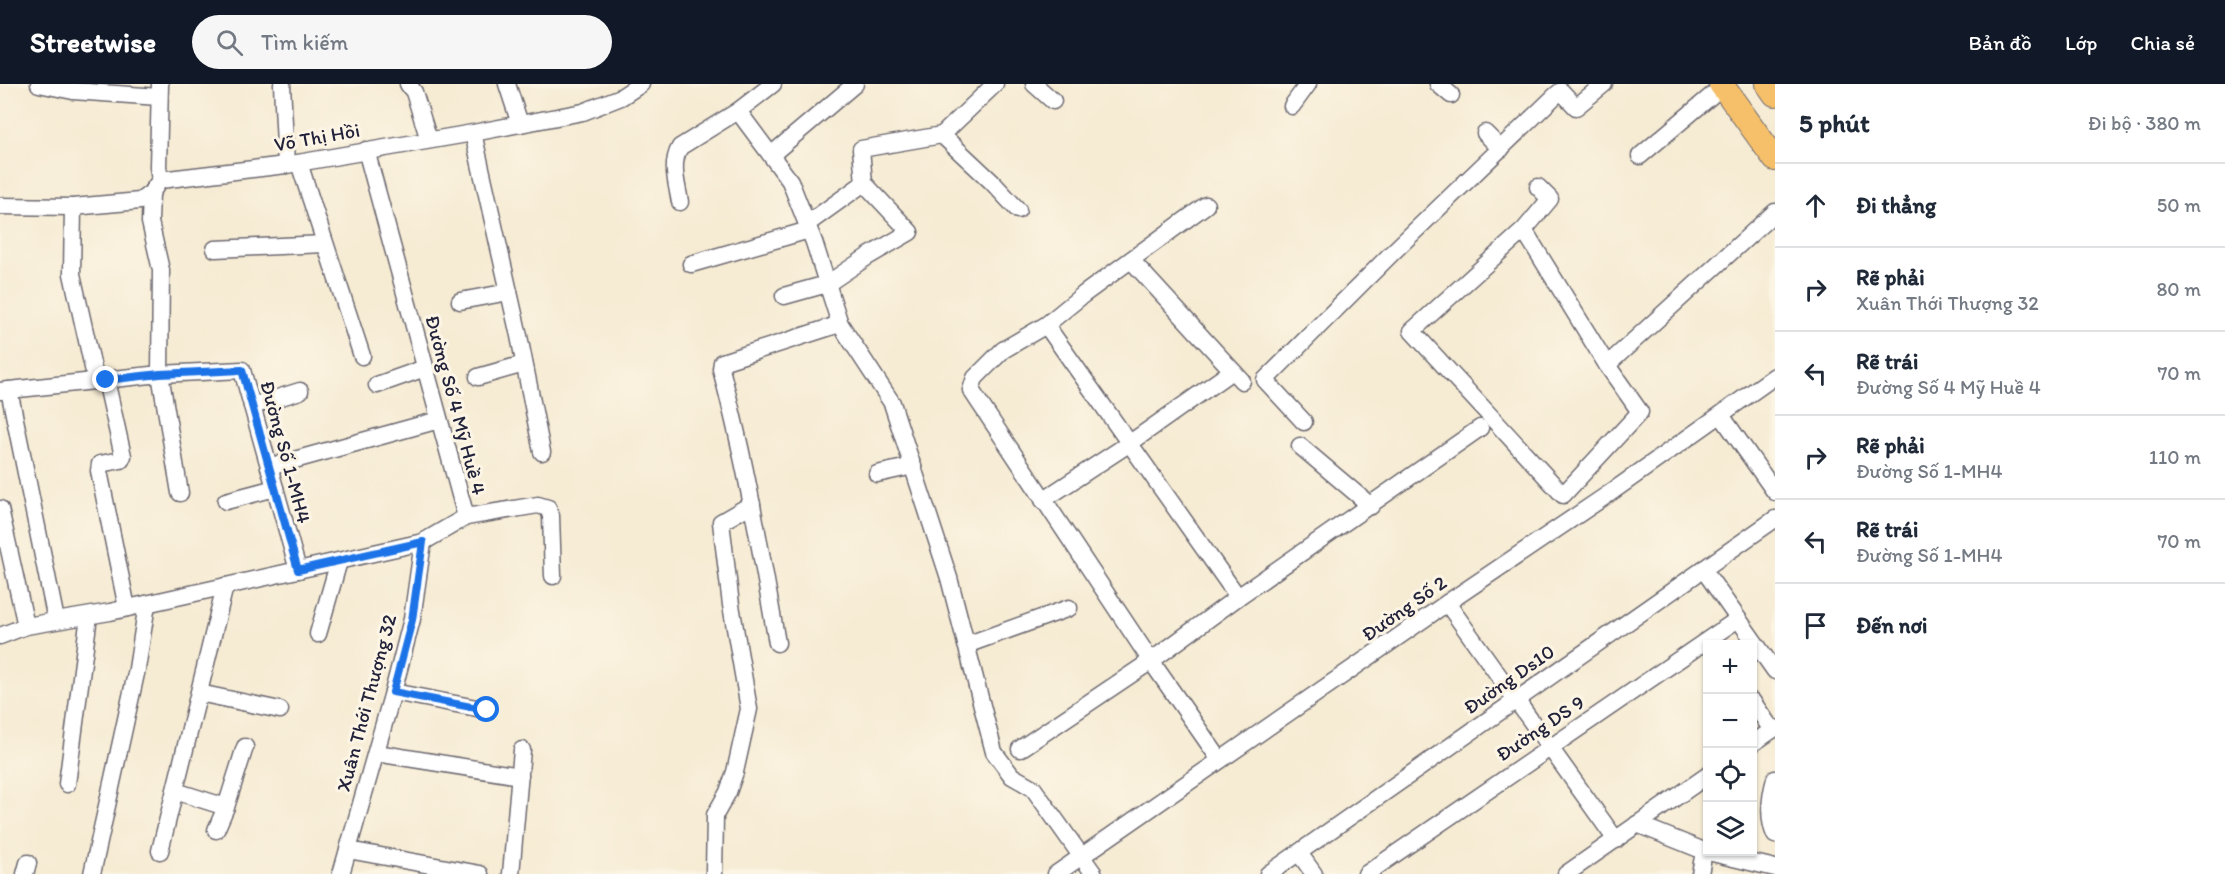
<!DOCTYPE html>
<html lang="vi">
<meta charset="utf-8">
<style>
body{margin:0;font-family:Itim,sans-serif;background:#f6f6f7;color:#1f2937}
.controls{position:absolute;right:18px;bottom:18px;display:grid;overflow:hidden;border-radius:0px;box-shadow:0 2px 4px #0004}
.controls button{width:54px;height:54px;display:grid;place-items:center;padding:0;border:0;border-bottom:2px solid #e0e1e3;background:#fff;color:#1f2937;font:30px sans-serif}
.stop{position:absolute;width:18px;height:18px;margin:-14px;border:4px solid #1a73e8;border-radius:50%;background:#fff}
.stop.end{background:#1a73e8;border-color:#fff;box-shadow:0 2px 6px #0008}
.list{margin:0;padding:0;list-style:none}
h2{display:flex;justify-content:space-between;align-items:center;height:78px;margin:0;padding:0 24px;font-size:26px}
h2 small{font-size:20px;font-weight:400;color:#747a83}
.list li{display:grid;grid-template-columns:39px 1fr auto;gap:18px;align-items:center;box-sizing:border-box;height:84px;padding:0 24px;border-top:2px solid #e0e1e3}
.list b{display:block;font-size:22px;white-space:nowrap}
.list p{margin:0;font-size:20px;white-space:nowrap;color:#747a83}
.list em{font-size:20px;font-style:normal;color:#747a83}
.icon{flex:none;width:33px;height:33px;fill:none;stroke:currentColor;stroke-width:2;stroke-linecap:round;stroke-linejoin:round}
.map{position:relative;flex:none;width:1775px;height:790px;overflow:hidden}
header{display:flex;align-items:center;gap:36px;box-sizing:border-box;height:84px;padding:0 30px;background:#111827;color:#fff}
header strong{font-size:28px}
nav{display:flex;gap:33px;margin-inline-start:auto;font-size:21px}
.search{width:420px;height:54px;background:#f6f6f7;display:flex;align-items:center;gap:15px;box-sizing:border-box;padding:0 21px;border-radius:33px;color:#747a83;font-size:22px}
main{display:flex}
aside{flex:1;background:#fff}
.map>svg:first-child{display:block}
.lines{fill:none;stroke-linecap:round;stroke-linejoin:round}
.minor-casing{stroke:#6c6870;stroke-width:19}
.highway-casing{stroke:#6c6870;stroke-width:26}
.minor{stroke:#fff;stroke-width:16}
.highway{stroke:#f6c06b;stroke-width:24}
.route{stroke:#1a73e8;stroke-width:8}
.labels{text-anchor:middle;dominant-baseline:central;stroke-width:6;stroke-linejoin:round;paint-order:stroke}
.street-label{font-size:20px;fill:#22223b;stroke:#fcf5e5}
</style>
<header>
<strong>Streetwise</strong>
<div class="search"><svg class="icon" aria-label="search" viewBox="0 0 24 24"><circle cx="10" cy="10" r="6"/><path d="M15 15l6 6"/></svg>Tìm kiếm</div>
<nav><a>Bản đồ</a><a>Lớp</a><a>Chia sẻ</a></nav>
</header>
<main>
<div class="map">
<svg width="1775" height="790" viewBox="0 0 1775 790">
<rect width="100%" height="100%" fill="#fcf5e5"/>
<filter id="ink" filterUnits="userSpaceOnUse"><feTurbulence type="fractalNoise" baseFrequency=".0167" numOctaves="2"/><feDisplacementMap in="SourceGraphic" scale="12" xChannelSelector="R" yChannelSelector="G"/><feConvolveMatrix kernelMatrix="1 2 1 2 8 2 1 2 1" color-interpolation-filters="sRGB"/></filter>
<filter id="wash" filterUnits="userSpaceOnUse"><feTurbulence type="fractalNoise" baseFrequency=".008" numOctaves="4" result="noise"/><feDisplacementMap in="SourceGraphic" scale="24" xChannelSelector="R" yChannelSelector="G"/><feGaussianBlur stdDeviation="1.35" result="paint"/><feColorMatrix in="noise" values="0 0 0 0 0 0 0 0 0 0 0 0 0 0 0 0 0 1.4 0 .05"/><feComposite in="paint" operator="in"/></filter>
<g filter="url(#wash)">
<rect width="100%" height="100%" fill="#f6ebd3"/>
</g>
<g filter="url(#ink)">
<g class="lines">
<g class="minor-casing">
<g id="minor">
<path d="M 39,0 L 73,7 L 159,13"/>
<path d="M 160,0 L 158,83 L 160,96"/>
<path d="M 282,0 L 286,81"/>
<path d="M 408,0 L 414,8 L 429,56"/>
<path d="M 507,0 L 520,40"/>
<path d="M 773,0 L 738,27 L 790,97 L 814,158 L 840,240 L 892,319 L 949,494 L 994,668 L 1012,692 L 1033,704 L 1094,790"/>
<path d="M 995,0 L 942,51 L 992,98 L 1018,126"/>
<path d="M 1034,0 L 1053,17"/>
<path d="M 1438,0 L 1451,11"/>
<path d="M 1292,22 L 1308,0"/>
<path d="M 473,49 L 519,252 L 542,368"/>
<path d="M 1485,49 L 1501,65"/>
<path d="M 771,71 L 855,0"/>
<path d="M 1640,72 L 1723,2"/>
<path d="M 299,79 L 362,272"/>
<path d="M 864,99 L 861,65 L 942,51"/>
<path d="M 151,109 L 150,138 L 161,186 L 160,290 L 180,409"/>
<path d="M 680,118 C 677,100 670,80 680,63 L 738,27"/>
<path d="M 1206,121 L 1084,210 L 1046,241 L 1003,266 L 975,294 L 971,306 L 1151,577 L 1220,676"/>
<path d="M 0,122 L 73,123 L 140,117 L 151,109 L 160,96 L 286,81 L 473,49 L 583,28 L 621,13 L 641,0"/>
<path d="M 73,123 L 72,190 L 96,297"/>
<path d="M 1524,146 L 1607,281 L 1640,328 L 1563,411 L 1412,247 L 1524,146 L 1550,115 L 1538,103"/>
<path d="M 215,165 L 325,160"/>
<path d="M 1131,176 L 1242,297"/>
<path d="M 691,180 L 809,146"/>
<path d="M 784,212 L 827,200 L 867,173 L 910,148 L 864,99 L 807,140"/>
<path d="M 460,217 L 509,208"/>
<path d="M 1046,241 L 1238,513"/>
<path d="M 1607,281 L 1775,128"/>
<path d="M 478,293 L 524,280"/>
<path d="M 106,296 L 123,372 L 121,376 L 100,380 L 99,387 L 127,524"/>
<path d="M 377,301 L 425,284"/>
<path d="M 9,306 L 56,536"/>
<path d="M 0,307 L 160,290 L 242,286 L 298,486"/>
<path d="M 252,322 L 300,307"/>
<path d="M 1721,331 L 1775,408"/>
<path d="M 1304,338 L 1265,296 L 1392,169 L 1555,12 L 1561,7 L 1576,23 L 1604,0"/>
<path d="M 1300,362 L 1371,422"/>
<path d="M 269,383 L 439,336"/>
<path d="M 877,390 L 913,382"/>
<path d="M 1043,416 L 1130,359 L 1232,287"/>
<path d="M 226,417 L 275,404"/>
<path d="M 0,425 L 26,542"/>
<path d="M 466,433 L 538,421 L 548,424 L 551,432 L 553,492"/>
<path d="M 1703,485 L 1775,587"/>
<path d="M 1447,519 L 1616,756"/>
<path d="M 318,550 L 339,477"/>
<path d="M 0,552 L 26,542 L 110,528 L 423,458 L 466,433 L 366,66"/>
<path d="M 777,559 C 761,467 745,375 721,285 L 722,278 L 840,240"/>
<path d="M 966,561 L 1069,524"/>
<path d="M 393,608 L 487,626"/>
<path d="M 199,609 L 280,626"/>
<path d="M 1752,617 L 1772,646"/>
<path d="M 1752,660 L 1775,644"/>
<path d="M 1020,665 L 1151,577 L 1238,513 L 1480,344"/>
<path d="M 376,669 L 520,692"/>
<path d="M 1775,695 C 1770,713 1767,733 1775,751"/>
<path d="M 67,700 L 89,532"/>
<path d="M 175,707 L 226,723 L 245,663"/>
<path d="M 1637,740 L 1704,767 L 1775,784"/>
<path d="M 216,746 L 226,723"/>
<path d="M 348,766 L 480,790"/>
<path d="M 160,767 L 225,502"/>
<path d="M 1299,769 L 1314,790"/>
<path d="M 25,790 L 28,779"/>
<path d="M 92,790 L 137,585 L 147,520"/>
<path d="M 341,790 L 393,608 L 412,535 L 423,458"/>
<path d="M 511,790 L 522,666"/>
<path d="M 714,790 L 715,731 L 728,708 L 735,688 L 749,625 L 731,521 L 721,438 L 752,420"/>
<path d="M 1056,790 L 1447,519 L 1610,409 L 1775,292"/>
<path d="M 1268,790 L 1775,435"/>
<path d="M 1366,790 L 1738,535"/>
<path d="M 1566,790 L 1708,691"/>
<path d="M 1700,790 L 1704,767"/>
</g>
</g>
<g class="highway-casing">
<g id="highway">
<path d="M 1721,0 L 1775,75"/>
<path d="M 1768,0 L 1775,10"/>
</g>
</g>
<use href="#minor" class="minor"/>
<use href="#highway" class="highway"/>
</g>
</g>
<g class="lines" filter="url(#ink)">
<path class="route" d="M 106,296 L 160,290 L 242,286 L 298,486 L 423,458 L 412,536 L 393,608 L 487,626"/>
</g>
<g class="labels">
<g class="street-label">
<text transform="translate(317 53) rotate(-10)">Võ Thị Hồi</text>
<text transform="translate(456 321) rotate(75)">Đường Số 4 Mỹ Huề 4</text>
<text transform="translate(286 368) rotate(75)">Đường Số 1-MH4</text>
<text transform="translate(1404 524) rotate(-35)">Đường Số 2</text>
<text transform="translate(1509 595) rotate(-35)">Đường Ds10</text>
<text transform="translate(366 619) rotate(-75)">Xuân Thới Thượng 32</text>
<text transform="translate(1540 644) rotate(-34)">Đường DS 9</text>
</g>
</g>
</svg>
<div class="controls">
<button>+</button>
<button>−</button>
<button><svg class="icon" aria-label="locate" viewBox="0 0 24 24"><circle cx="12" cy="12" r="6"/><path d="M12 2v4M12 18v4M2 12h4M18 12h4"/></svg></button>
<button><svg class="icon" aria-label="layers" viewBox="0 0 24 24"><path d="M12 4l9 5-9 5-9-5zM3 14l9 5 9-5"/></svg></button>
</div>
<div class="stop" style="left:487px;top:626px"></div>
<div class="stop end" style="left:106px;top:296px"></div>
</div>
<aside>
<h2>5 phút<small>Đi bộ · 380 m</small></h2>
<ul class="list">
<li><svg class="icon" aria-label="ahead" viewBox="0 0 24 24"><path d="M12 20V5M6 11l6-6 6 6"/></svg><div><b>Đi thẳng</b></div><em>50 m</em></li>
<li><svg class="icon" aria-label="right" viewBox="0 0 24 24"><path d="M7 20v-9h11M14 6l5 5-5 5"/></svg><div><b>Rẽ phải</b><p>Xuân Thới Thượng 32</p></div><em>80 m</em></li>
<li><svg class="icon" aria-label="left" viewBox="0 0 24 24"><path d="M17 20v-9H6M10 6l-5 5 5 5"/></svg><div><b>Rẽ trái</b><p>Đường Số 4 Mỹ Huề 4</p></div><em>70 m</em></li>
<li><svg class="icon" aria-label="right" viewBox="0 0 24 24"><path d="M7 20v-9h11M14 6l5 5-5 5"/></svg><div><b>Rẽ phải</b><p>Đường Số 1-MH4</p></div><em>110 m</em></li>
<li><svg class="icon" aria-label="left" viewBox="0 0 24 24"><path d="M17 20v-9H6M10 6l-5 5 5 5"/></svg><div><b>Rẽ trái</b><p>Đường Số 1-MH4</p></div><em>70 m</em></li>
<li><svg class="icon" aria-label="arrive" viewBox="0 0 24 24"><path d="M6 21V4h12l-3 4 3 4H6"/></svg><div><b>Đến nơi</b></div></li>
</ul>
</aside>
</main>
